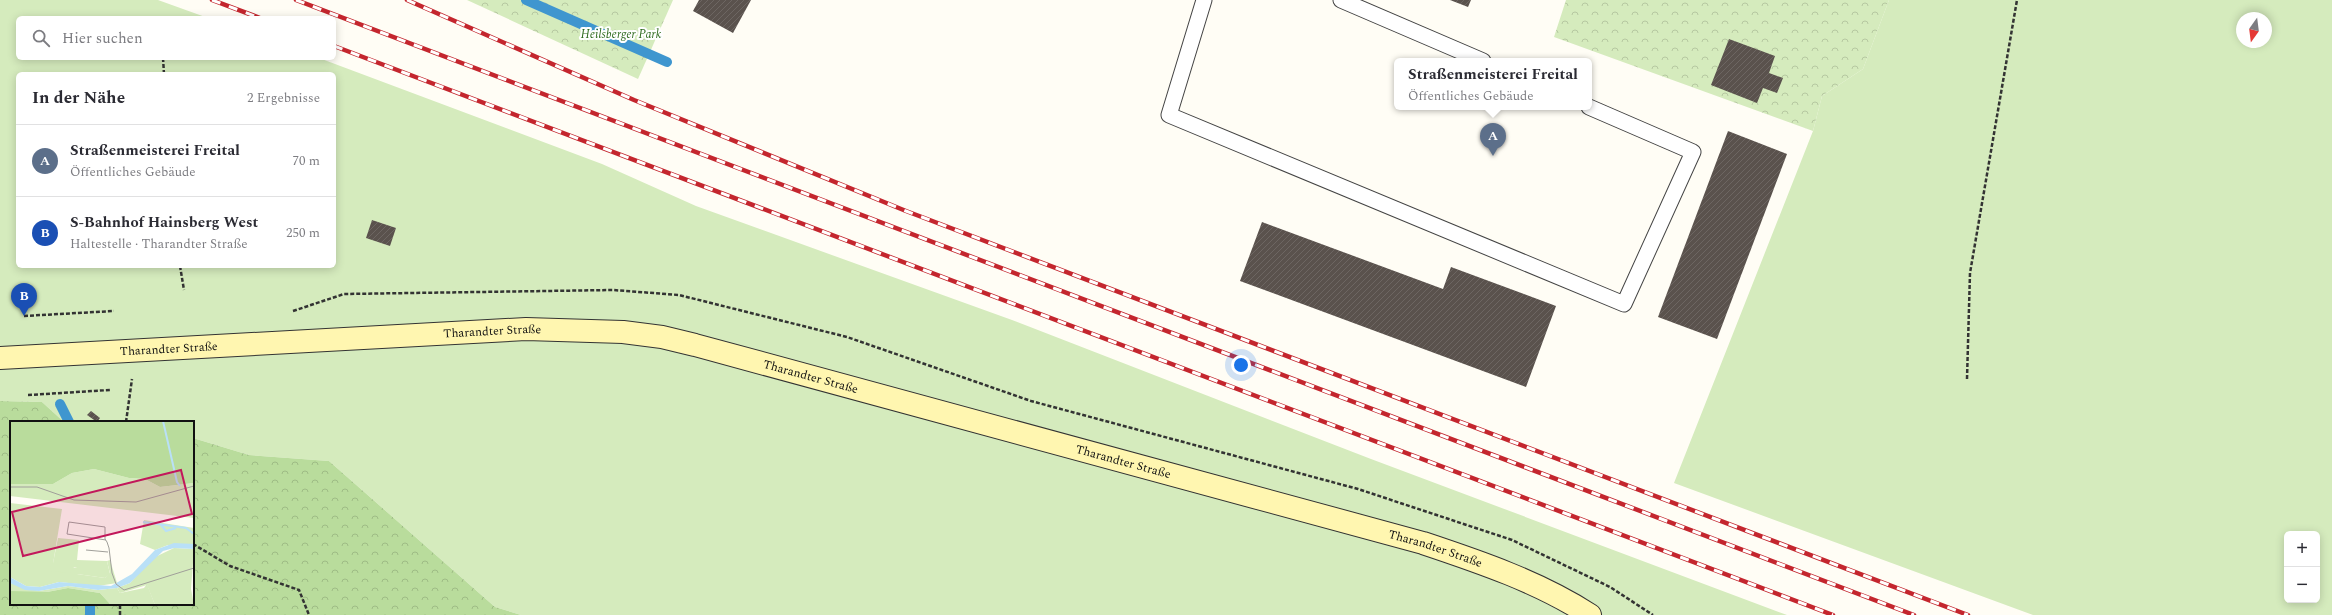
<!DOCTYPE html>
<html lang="de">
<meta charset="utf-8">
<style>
body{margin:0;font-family:Spectral,serif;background:#f2f2f3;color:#2b2b33}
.controls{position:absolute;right:12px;bottom:12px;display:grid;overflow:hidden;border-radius:6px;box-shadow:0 2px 10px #0003}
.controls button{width:36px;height:36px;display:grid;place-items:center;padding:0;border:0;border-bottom:1px solid #e1e1e2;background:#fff;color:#2b2b33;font:20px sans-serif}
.compass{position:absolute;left:2236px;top:12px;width:36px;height:36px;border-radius:50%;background:#fff;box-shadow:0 2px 10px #0003;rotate:194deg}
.you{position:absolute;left:1241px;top:365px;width:14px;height:14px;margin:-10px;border:3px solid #fff;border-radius:50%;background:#1a73e8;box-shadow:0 0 0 6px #1a73e833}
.badge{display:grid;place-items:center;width:26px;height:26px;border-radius:50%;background:#0f766e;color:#fff;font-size:13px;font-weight:700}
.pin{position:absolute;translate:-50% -33px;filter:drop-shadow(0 1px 2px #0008)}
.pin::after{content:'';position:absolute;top:21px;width:14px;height:12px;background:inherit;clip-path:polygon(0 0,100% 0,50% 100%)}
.popup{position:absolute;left:1394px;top:58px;width:198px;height:52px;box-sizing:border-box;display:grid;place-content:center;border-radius:6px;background:#fff;filter:drop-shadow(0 1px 3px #0005);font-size:13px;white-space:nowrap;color:#7c7c81}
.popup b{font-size:15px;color:#2b2b33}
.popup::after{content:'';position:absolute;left:50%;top:100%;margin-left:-8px;border:8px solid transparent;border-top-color:#fff}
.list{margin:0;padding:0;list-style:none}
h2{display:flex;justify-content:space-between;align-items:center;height:52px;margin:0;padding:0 16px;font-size:17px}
h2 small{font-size:13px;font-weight:400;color:#7c7c81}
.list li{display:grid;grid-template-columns:26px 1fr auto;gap:12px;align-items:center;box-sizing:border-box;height:72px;padding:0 16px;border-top:1px solid #e1e1e2}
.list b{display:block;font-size:15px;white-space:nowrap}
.list p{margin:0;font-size:13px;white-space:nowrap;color:#7c7c81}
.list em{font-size:13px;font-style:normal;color:#7c7c81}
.icon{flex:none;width:22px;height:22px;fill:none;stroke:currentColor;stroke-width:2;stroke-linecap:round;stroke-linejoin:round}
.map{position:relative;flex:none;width:2332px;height:615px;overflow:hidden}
.search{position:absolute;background:#fff;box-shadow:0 2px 10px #0003;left:16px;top:16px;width:320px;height:44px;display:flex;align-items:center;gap:10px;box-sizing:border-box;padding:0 14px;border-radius:6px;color:#7c7c81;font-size:15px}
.panel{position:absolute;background:#fff;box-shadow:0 2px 10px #0003;left:16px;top:72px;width:320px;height:196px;border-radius:6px}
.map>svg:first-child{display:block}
.grass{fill:#d5ebbd;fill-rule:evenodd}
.forest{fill:url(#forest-crowns)}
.park{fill:url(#park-crowns)}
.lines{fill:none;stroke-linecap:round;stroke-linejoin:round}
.stream{stroke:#3f96cf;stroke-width:10}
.building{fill:url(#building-hatch)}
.service-casing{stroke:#444;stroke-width:17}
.secondary-casing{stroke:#333;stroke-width:24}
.path{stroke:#333;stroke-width:2.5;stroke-dasharray:4 2;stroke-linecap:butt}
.service{stroke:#fff;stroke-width:15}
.secondary{stroke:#fff6b0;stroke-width:22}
.rail-casing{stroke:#c4262e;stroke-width:4.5}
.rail{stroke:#fff;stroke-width:3;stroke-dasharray:9;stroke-linecap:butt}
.labels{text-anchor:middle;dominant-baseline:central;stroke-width:4;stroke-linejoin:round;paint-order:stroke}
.park-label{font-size:12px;font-style:italic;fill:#2f6b1f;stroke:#fff}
.street-label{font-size:12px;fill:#111;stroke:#fff}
.inset-river{fill:none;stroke:#b9e0f7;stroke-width:2}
.inset-road{fill:none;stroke:#a09f9a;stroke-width:1}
.view{fill:#c2185b;fill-opacity:0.15;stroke:#c2185b;stroke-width:2}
.inset-edge{fill:none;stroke:#111;stroke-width:2}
</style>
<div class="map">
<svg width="2332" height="615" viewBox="0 0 2332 615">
<defs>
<pattern id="forest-crowns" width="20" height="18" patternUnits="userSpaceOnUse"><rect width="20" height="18" fill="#b9dc9c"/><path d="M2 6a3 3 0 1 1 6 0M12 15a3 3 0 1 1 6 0" fill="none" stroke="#9ebc85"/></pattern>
<pattern id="park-crowns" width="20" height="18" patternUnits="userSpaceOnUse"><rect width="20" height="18" fill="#d5ebbd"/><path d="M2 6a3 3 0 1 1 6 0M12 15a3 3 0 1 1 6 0" fill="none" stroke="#b6c8a1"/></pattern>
<pattern id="building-hatch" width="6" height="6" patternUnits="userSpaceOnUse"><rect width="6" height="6" fill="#5a524d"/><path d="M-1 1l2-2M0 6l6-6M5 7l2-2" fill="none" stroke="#6d6662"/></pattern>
</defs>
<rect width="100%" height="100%" fill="#fffdf5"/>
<g class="grass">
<path d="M 0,0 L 158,0 L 208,18 L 18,18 L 18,58 L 319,58 L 602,164 L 696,206 L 1012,320 L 1371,459 L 1787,615 L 521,615 L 495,607 L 329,461 L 249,455 L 193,438 L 193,422 L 64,422 L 42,402 L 0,401 ZM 18,74 L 334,74 L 334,266 L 18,266 Z"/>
<path d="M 1889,0 L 2332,0 L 2332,615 L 2033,615 L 1674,483 L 1813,131 L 1822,96 L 1863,69 ZM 2242,18 L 2266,18 L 2266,42 L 2242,42 ZM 2287,534 L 2317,534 L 2317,600 L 2287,600 Z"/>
</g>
<path class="forest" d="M 0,401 L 42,402 L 64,422 L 11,422 L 11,604 L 193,604 L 193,438 L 249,455 L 329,461 L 495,607 L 521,615 L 0,615 Z"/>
<g class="park">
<path d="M 467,0 L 673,0 L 638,79 Z"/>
<path d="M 1566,0 L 1889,0 L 1863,69 L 1822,96 L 1813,131 L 1554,37 Z"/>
</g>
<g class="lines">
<g class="stream">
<path d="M 526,0 L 667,62"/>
<path d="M 60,404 L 69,422"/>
<path d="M 90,604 L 90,615"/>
</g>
</g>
<g class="building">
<path d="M 699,0 L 751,0 L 733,33 L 693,11 Z"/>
<path d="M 1450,0 L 1471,0 L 1468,7 Z"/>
<path d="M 1729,39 L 1775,56 L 1769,73 L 1783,78 L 1777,93 L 1763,88 L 1757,103 L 1711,85 Z"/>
<path d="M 1728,131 L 1787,154 L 1717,339 L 1658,317 Z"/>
<path d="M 372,220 L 396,228 L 390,246 L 366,238 Z"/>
<path d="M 1262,222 L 1443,289 L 1451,267 L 1556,306 L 1526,387 L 1240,281 Z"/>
<path d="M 91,411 L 100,418 L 97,422 L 87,415 Z"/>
</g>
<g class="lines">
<g class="service-casing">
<g id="service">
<path d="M 1204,0 L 1169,115 L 1624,304 L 1693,152 L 1589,107"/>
<path d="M 1341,0 L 1483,61"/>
</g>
</g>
<g class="secondary-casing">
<g id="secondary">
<path id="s1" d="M 0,358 L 526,329 L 623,332 L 662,337 L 695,345 L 1423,543 C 1480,562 1539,582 1590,615"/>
</g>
</g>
<g class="path">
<path d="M 163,58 L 164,74"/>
<path d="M 180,266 L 184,290"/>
<path d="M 293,311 L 344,294 L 613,290 L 679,295 L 847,337 L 1031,401 L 1358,489 L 1512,540 L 1610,587 L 1653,615"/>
<path d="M 24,316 L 114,311"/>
<path d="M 1967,379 L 1970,273 L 2017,0"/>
<path d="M 28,395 L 110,390"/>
<path d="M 126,422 L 132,379"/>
<path d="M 193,544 L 230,566 L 299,590 L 309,615"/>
<path d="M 120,615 L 120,604"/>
</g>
<use href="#service" class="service"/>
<use href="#secondary" class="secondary"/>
<g class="rail-casing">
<g id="rail">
<path d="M 212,0 L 260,18"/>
<path d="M 296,0 L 1914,615"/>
<path d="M 407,0 L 634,100 L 906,211 L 1968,615"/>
<path d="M 334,46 L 1833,615"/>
</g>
</g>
<use href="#rail" class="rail"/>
</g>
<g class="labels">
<g class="park-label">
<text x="621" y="34">Heilsberger Park</text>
</g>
<g class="street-label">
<text stroke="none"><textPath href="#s1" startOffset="493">Tharandter Straße</textPath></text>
<text stroke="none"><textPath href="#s1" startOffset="169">Tharandter Straße</textPath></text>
<text stroke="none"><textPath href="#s1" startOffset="817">Tharandter Straße</textPath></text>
<text stroke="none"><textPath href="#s1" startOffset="1141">Tharandter Straße</textPath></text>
<text stroke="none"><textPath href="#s1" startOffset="1465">Tharandter Straße</textPath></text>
</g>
</g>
<g transform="translate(10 421)">
<rect width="184" height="184" fill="#fffdf5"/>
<path d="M 84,48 L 119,57 L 135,58 L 150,66 L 184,62 L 184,97 L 0,75 L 0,63 L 43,63 L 62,52 ZM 0,82 L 52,88 L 43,143 L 67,147 L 67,153 L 95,157 L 100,152 L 97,140 L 100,139 L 107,162 L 88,165 L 49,161 L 30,166 L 16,165 L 0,156 ZM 0,162 L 29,170 L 58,165 L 88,169 L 107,167 L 110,172 L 134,167 L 137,163 L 145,184 L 100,183 L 90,172 L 58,167 L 37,171 L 3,171 L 0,170 Z" fill="#d5ebbd"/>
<path d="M 0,0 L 184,0 L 184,62 L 150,66 L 135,58 L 119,57 L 84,48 L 62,52 L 43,63 L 0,63 ZM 58,167 L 90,172 L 100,183 L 106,184 L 0,184 L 0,170 L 37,171 Z" fill="#b9dc9c"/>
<path d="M 134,99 L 184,107 L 184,123 L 158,124 L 145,129 L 130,123 ZM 48,117 L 69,119 L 67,139 L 97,140 L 100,153 L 95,157 L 67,153 L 67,147 L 64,146 L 60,152 L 41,150 L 40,143 L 43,142 ZM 164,127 L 184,128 L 181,168 L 184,184 L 145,184 L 137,164 L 110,172 L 107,167 L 120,162 L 143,137 Z" fill="#d5ebbd"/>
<path d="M 164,122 L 184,123 L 184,128 L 164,127 L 153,130 L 120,162 L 107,167 L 88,169 L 58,165 L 29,170 L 15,169 L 0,162 L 0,156 L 16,165 L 30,166 L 49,161 L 101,165 L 122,153 L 145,129 Z" fill="#b9e0f7"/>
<path class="inset-river" d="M 153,0 L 167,61 L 170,65M 133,101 L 176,107 L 184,113M 151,104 L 156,110 L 166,107"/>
<path class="inset-road" d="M 0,66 L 27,66 L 64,79 L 126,81 L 184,65M 96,119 L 57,113 L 59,101 L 95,106 L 95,118 L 97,121 L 99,127 L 102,152 L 106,163 L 114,169 L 184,147M 76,129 L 98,131"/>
<path class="view" d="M 171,49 L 182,93 L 13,135 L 2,91 Z"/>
<rect width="184" height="184" class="inset-edge"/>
</g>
</svg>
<div class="controls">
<button>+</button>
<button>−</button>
</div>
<svg class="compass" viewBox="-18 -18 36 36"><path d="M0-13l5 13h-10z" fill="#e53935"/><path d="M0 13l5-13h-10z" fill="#7c7c81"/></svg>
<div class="you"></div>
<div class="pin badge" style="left:1493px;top:156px;background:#5c6f8a">A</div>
<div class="popup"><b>Straßenmeisterei Freital</b>Öffentliches Gebäude</div>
<div class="pin badge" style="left:24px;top:316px;background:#1a4fb4">B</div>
<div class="search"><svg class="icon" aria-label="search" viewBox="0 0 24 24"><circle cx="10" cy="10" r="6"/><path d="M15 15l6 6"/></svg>Hier suchen</div>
<section class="panel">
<h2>In der Nähe<small>2 Ergebnisse</small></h2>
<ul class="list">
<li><span class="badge" style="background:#5c6f8a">A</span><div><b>Straßenmeisterei Freital</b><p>Öffentliches Gebäude</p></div><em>70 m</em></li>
<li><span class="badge" style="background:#1a4fb4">B</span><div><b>S-Bahnhof Hainsberg West</b><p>Haltestelle · Tharandter Straße</p></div><em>250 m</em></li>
</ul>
</section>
</div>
